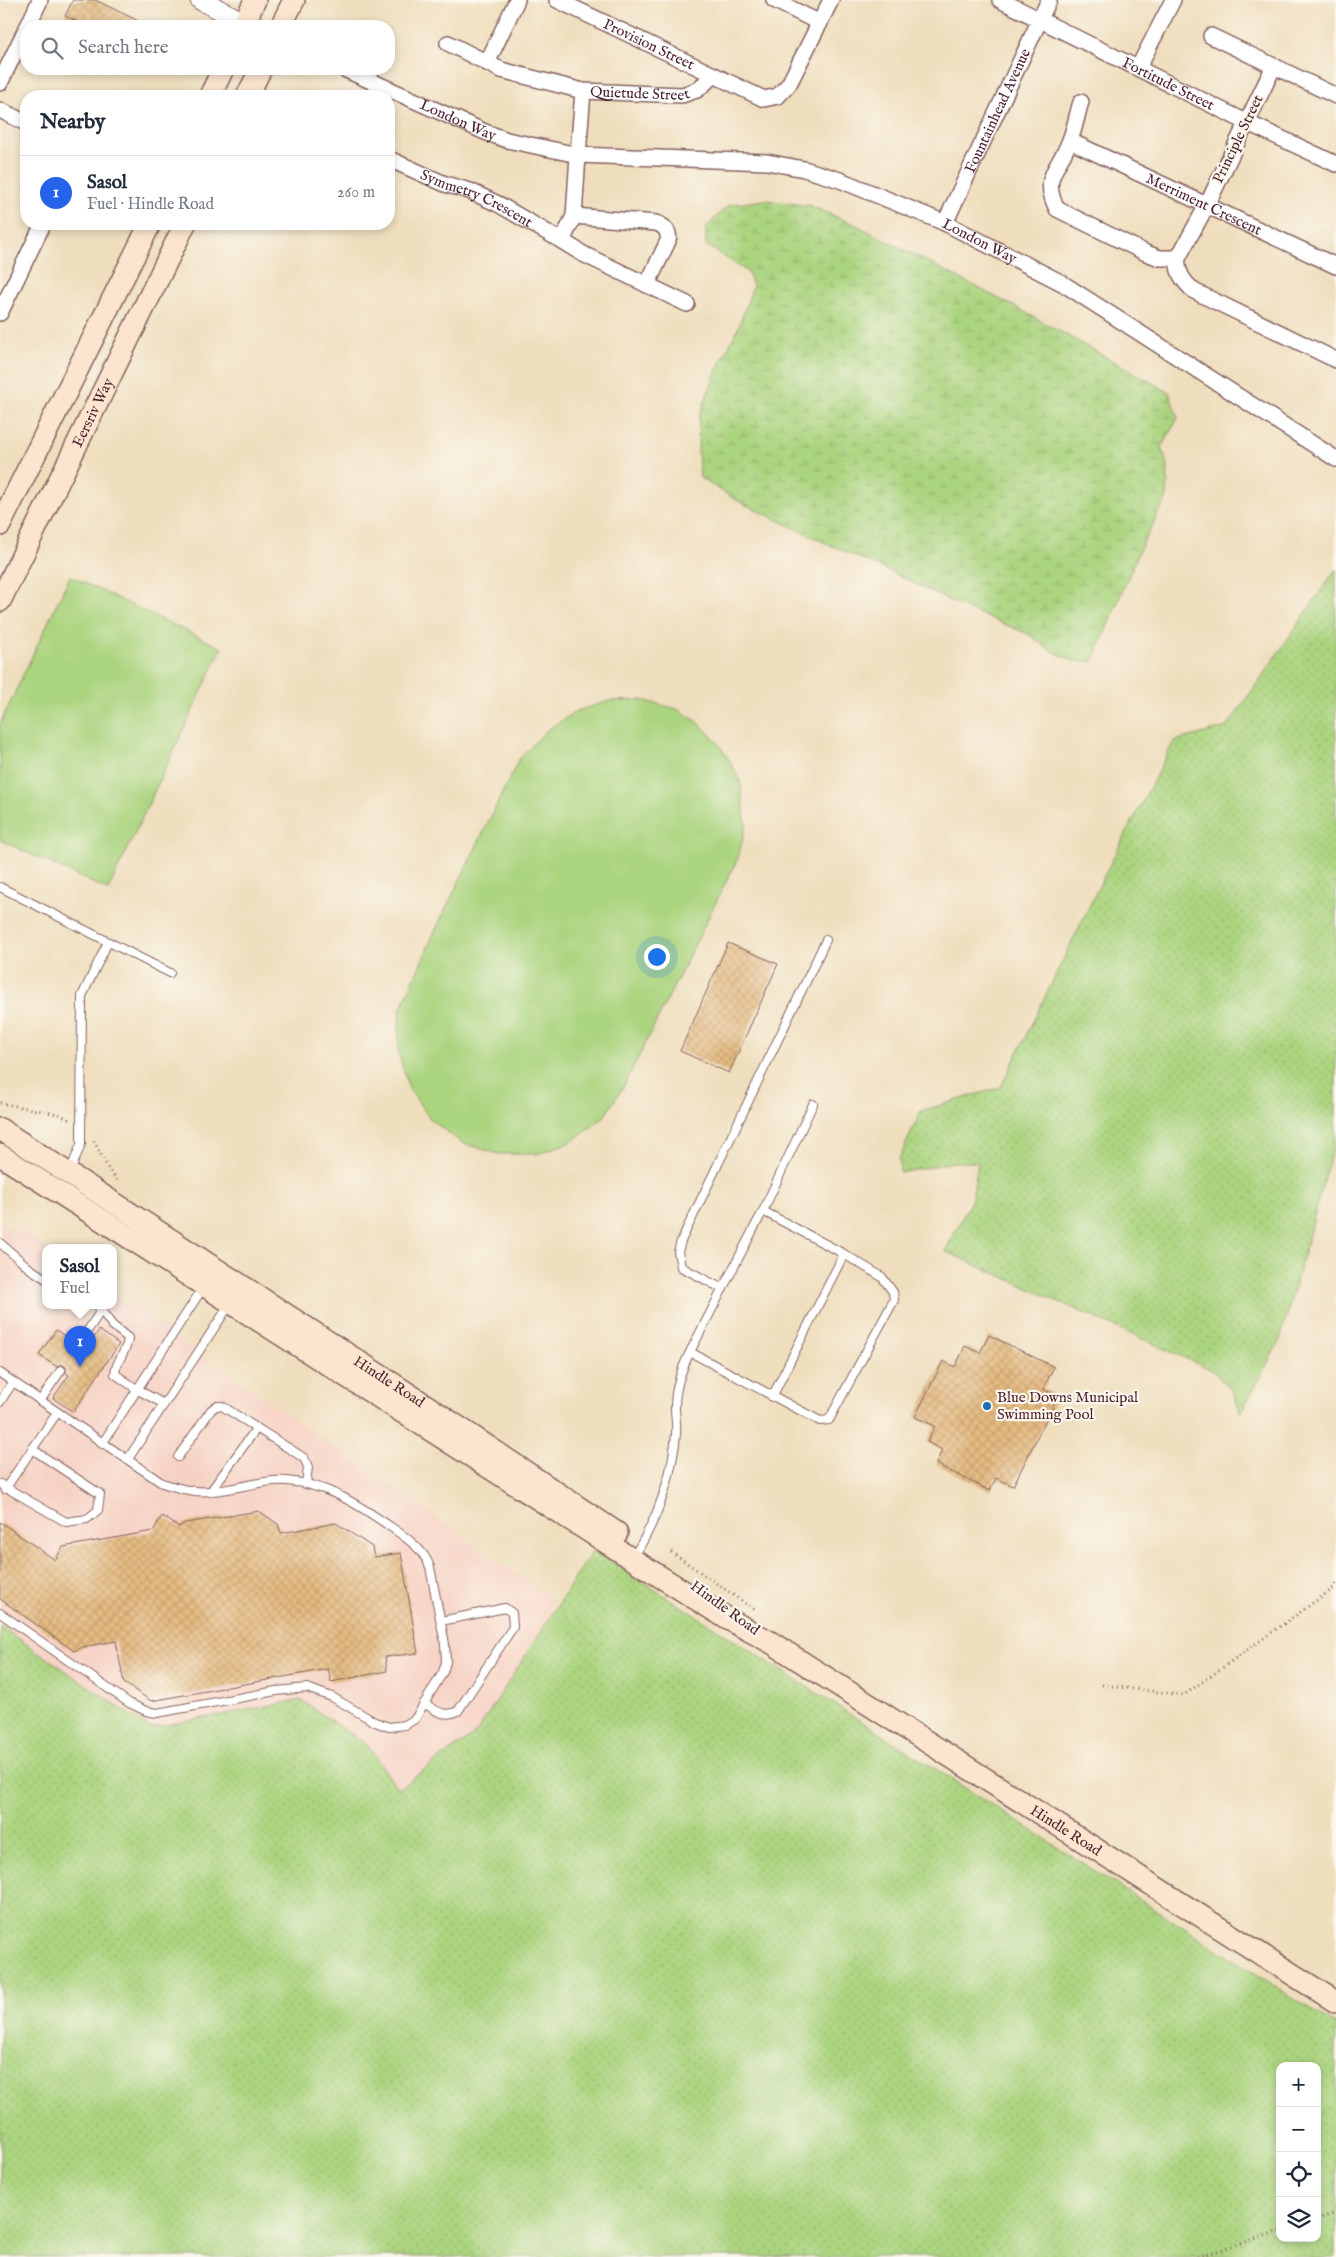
<!DOCTYPE html>
<meta charset="utf-8">
<style>
body{margin:0;font-family:"IM FELL English",serif;background:#f6f6f7;color:#1f2937}
.controls{position:absolute;right:15px;bottom:15px;display:grid;overflow:hidden;border-radius:10px;box-shadow:0 2px 8px #0003}
.controls button{width:45px;height:45px;display:grid;place-items:center;padding:0;border:0;border-bottom:1px solid #e0e1e3;background:#fff;color:#1f2937;font:25px sans-serif}
.you{position:absolute;left:656px;top:956px;width:18px;height:18px;margin:-12px;border:4px solid #fff;border-radius:50%;background:#1a73e8;box-shadow:0 0 0 8px #1a73e833}
.badge{display:grid;place-items:center;width:32px;height:32px;border-radius:50%;background:#2563eb;color:#fff;font-size:16px;font-weight:700}
.pin{position:absolute;translate:-50% -41px;filter:drop-shadow(0 1px 2px #0008)}
.pin::after{content:'';position:absolute;top:26px;width:18px;height:15px;background:inherit;clip-path:polygon(0 0,100% 0,50% 100%)}
.popup{position:absolute;left:42px;top:1244px;width:75px;height:65px;box-sizing:border-box;display:grid;place-content:center;border-radius:10px;background:#fff;filter:drop-shadow(0 1px 4px #0005);font-size:16px;white-space:nowrap;color:#747a83}
.popup b{font-size:19px;color:#1f2937}
.popup::after{content:'';position:absolute;left:50%;top:100%;margin-left:-10px;border:10px solid transparent;border-top-color:#fff}
.list{margin:0;padding:0;list-style:none}
h2{display:flex;justify-content:space-between;align-items:center;height:65px;margin:0;padding:0 20px;font-size:21px}
h2 small{font-size:16px;font-weight:400;color:#747a83}
.list li{display:grid;grid-template-columns:32px 1fr auto;gap:15px;align-items:center;box-sizing:border-box;height:75px;padding:0 20px;border-top:1px solid #e0e1e3}
.list b{display:block;font-size:19px;white-space:nowrap}
.list p{margin:0;font-size:16px;white-space:nowrap;color:#747a83}
.list em{font-size:16px;font-style:normal;color:#747a83}
.icon{flex:none;width:28px;height:28px;fill:none;stroke:currentColor;stroke-width:2;stroke-linecap:round;stroke-linejoin:round}
.map{position:relative;flex:none;width:1336px;height:2257px;overflow:hidden}
.search{position:absolute;background:#fff;box-shadow:0 2px 8px #0003;left:20px;top:20px;width:375px;height:55px;display:flex;align-items:center;gap:12px;box-sizing:border-box;padding:0 18px;border-radius:20px;color:#747a83;font-size:19px}
.panel{position:absolute;background:#fff;box-shadow:0 2px 8px #0003;left:20px;top:90px;width:375px;height:140px;border-radius:20px}
.map>svg:first-child{display:block}
.built{fill:#f6d2c4}
.grass{fill:url(#grass-dots);stroke:#7a7a55;fill-rule:evenodd}
.wetland{fill:url(#wetland-marsh);stroke:#7a7a55}
.garden{fill:#abd47f;stroke:#7a7a55}
.building{fill:url(#building-cross-hatch)}
.lines{fill:none;stroke-linecap:round;stroke-linejoin:round}
.service-casing{stroke:#84625e;stroke-width:10}
.minor-casing{stroke:#84625e;stroke-width:18}
.tertiary-casing{stroke:#84625e;stroke-width:21}
.secondary-casing{stroke:#84625e;stroke-width:24}
.path{stroke:#84625e;stroke-width:3;stroke-dasharray:1 4;stroke-linecap:butt}
.service{stroke:#fff;stroke-width:8}
.minor{stroke:#fff;stroke-width:15}
.tertiary{stroke:#fff;stroke-width:19}
.secondary{stroke:#fce5cf;stroke-width:21}
.poi-dot{fill:#1f6fb2;stroke:#fbf7ec;stroke-width:2}
.labels{text-anchor:middle;dominant-baseline:central;stroke-width:4.5;stroke-linejoin:round;paint-order:stroke}
.street-label{font-size:15px;fill:#4a1f2b;stroke:#fbf7ec}
.poi-label{font-size:15px;fill:#4a1f2b;stroke:#fbf7ec;text-anchor:start}
</style>
<div class="map">
<svg width="1336" height="2257" viewBox="0 0 1336 2257">
<defs>
<pattern id="grass-dots" width="8" height="8" patternUnits="userSpaceOnUse" patternTransform="scale(1.25)"><rect width="8" height="8" fill="#abd47f"/><path d="M2 2h.1M6 6h.1" fill="none" stroke="#95b66e" stroke-width="1.8" stroke-linecap="round"/></pattern>
<pattern id="wetland-marsh" width="20" height="14" patternUnits="userSpaceOnUse" patternTransform="scale(1.25)"><rect width="20" height="14" fill="#abd47f"/><path d="M1 5h8M5 5V1M11 12h8M15 12V8" fill="none" stroke="#95b66e"/></pattern>
<pattern id="building-cross-hatch" width="8" height="8" patternUnits="userSpaceOnUse" patternTransform="scale(1.25)"><rect width="8" height="8" fill="#e5bb82"/><path d="M0 0l8 8M0 8l8-8" fill="none" stroke="#c6a070"/></pattern>
</defs>
<rect width="100%" height="100%" fill="#fbf7ec"/>
<filter id="ink" filterUnits="userSpaceOnUse"><feTurbulence type="fractalNoise" baseFrequency=".02" numOctaves="2"/><feDisplacementMap in="SourceGraphic" scale="10" xChannelSelector="R" yChannelSelector="G"/><feConvolveMatrix kernelMatrix="1 2 1 2 8 2 1 2 1" color-interpolation-filters="sRGB"/></filter>
<filter id="wash" filterUnits="userSpaceOnUse"><feTurbulence type="fractalNoise" baseFrequency=".0096" numOctaves="4" result="noise"/><feDisplacementMap in="SourceGraphic" scale="20" xChannelSelector="R" yChannelSelector="G"/><feGaussianBlur stdDeviation="1.12" result="paint"/><feColorMatrix in="noise" values="0 0 0 0 0 0 0 0 0 0 0 0 0 0 0 0 0 1.4 0 .05"/><feComposite in="paint" operator="in"/></filter>
<g filter="url(#wash)">
<rect width="100%" height="100%" fill="#efdebd"/>
<path class="built" d="M 0,1221 L 15,1231 L 17,1228 L 47,1248 L 46,1306 L 114,1306 L 114,1294 L 549,1596 L 552,1615 L 476,1733 L 398,1789 L 367,1745 L 301,1700 L 150,1728 L 0,1626 Z"/>
<g class="grass">
<path d="M 1336,569 L 1336,1136 L 1280,1340 L 1241,1413 L 1233,1392 L 1212,1370 L 945,1251 L 972,1199 L 978,1162 L 954,1162 L 900,1173 L 899,1159 L 921,1111 L 1001,1087 L 1105,874 L 1174,741 L 1227,727 Z"/>
<path d="M 593,1550 L 1336,2025 L 1336,2257 L 0,2257 L 0,1626 L 150,1728 L 301,1700 L 367,1745 L 398,1789 L 476,1733 ZM 1280,2066 L 1317,2066 L 1317,2238 L 1280,2238 Z"/>
</g>
<path class="wetland" d="M 766,200 L 811,206 L 856,225 L 1021,310 L 1169,392 L 1178,418 L 1162,446 L 1168,470 L 1167,497 L 1140,549 L 1093,661 L 1074,661 L 1052,651 L 1028,634 L 958,605 L 900,576 L 828,544 L 738,501 L 700,478 L 698,452 L 699,417 L 716,372 L 739,326 L 753,286 L 748,272 L 706,245 L 706,228 L 728,205 Z"/>
<g class="garden">
<path d="M 70,576 L 222,648 L 108,890 L 0,840 L 0,724 Z"/>
<path d="M 642,700 L 677,709 L 697,721 L 717,742 L 728,758 L 740,781 L 746,825 L 738,858 L 624,1086 L 603,1118 L 573,1141 L 537,1154 L 499,1154 L 462,1143 L 431,1120 L 409,1089 L 398,1051 L 400,1011 L 435,931 L 519,759 L 547,730 L 577,711 L 609,701 Z"/>
</g>
<g id="blocks">
<g class="building">
<path d="M 73,0 L 95,0 L 149,26 L 87,26 L 65,16 Z"/>
<path d="M 728,943 L 778,964 L 729,1073 L 680,1051 Z"/>
<path d="M 56,1330 L 73,1342 L 73,1347 L 77,1351 L 83,1348 L 86,1351 L 99,1330 L 119,1344 L 73,1412 L 53,1398 L 69,1375 L 66,1373 L 66,1367 L 61,1364 L 57,1367 L 39,1355 Z"/>
<path d="M 989,1335 L 1054,1367 L 1043,1389 L 1058,1396 L 1013,1486 L 996,1478 L 990,1491 L 936,1464 L 942,1450 L 927,1442 L 935,1426 L 915,1417 L 943,1361 L 955,1367 L 965,1346 L 980,1353 Z"/>
<path d="M 259,1511 L 278,1524 L 281,1533 L 336,1523 L 372,1547 L 374,1557 L 401,1553 L 418,1653 L 385,1657 L 387,1671 L 331,1682 L 328,1669 L 151,1701 L 124,1683 L 116,1641 L 83,1647 L 74,1651 L 0,1599 L 0,1522 L 55,1560 L 63,1547 L 153,1531 L 162,1516 L 179,1527 L 185,1523 Z"/>
</g>
</g>
</g>
<g filter="url(#ink)">
<use href="#blocks" fill-opacity="0" stroke="#84625e" stroke-width="1"/>
<g class="lines">
<g class="service-casing">
<g id="service">
<path d="M 0,887 L 170,973"/>
<path d="M 70,1172 L 81,1144 L 82,996 L 108,942"/>
<path d="M 763,1211 L 813,1104"/>
<path d="M 0,1243 L 29,1268 L 46,1279"/>
<path d="M 723,1289 L 681,1267 L 678,1252 L 681,1241 L 826,940"/>
<path d="M 98,1306 L 112,1325 L 128,1338 C 128,1351 115,1361 115,1374 L 138,1390 L 164,1404"/>
<path d="M 78,1345 L 102,1309"/>
<path d="M 0,1373 L 162,1483 C 178,1488 194,1493 211,1491 C 237,1490 261,1479 287,1481 C 325,1484 354,1502 385,1523 C 402,1535 423,1547 430,1567 L 445,1644 L 446,1662 L 443,1672 L 415,1719 L 405,1725 L 389,1727 L 375,1722 L 332,1697 L 307,1688 L 276,1691 L 157,1713 L 146,1711 L 129,1703 L 0,1613"/>
<path d="M 772,1397 L 844,1254"/>
<path d="M 40,1401 L 61,1370"/>
<path d="M 0,1402 L 13,1382"/>
<path d="M 102,1444 L 204,1286"/>
<path d="M 178,1457 L 211,1410 L 216,1406 L 222,1406 L 304,1458 L 308,1467 L 306,1484"/>
<path d="M 128,1459 L 230,1304"/>
<path d="M 0,1484 L 66,1522 L 87,1519 L 98,1510 L 100,1494 L 32,1449"/>
<path d="M 5,1489 L 57,1413"/>
<path d="M 210,1492 L 256,1429"/>
<path d="M 633,1558 C 657,1520 672,1478 676,1434 C 677,1425 675,1416 675,1407 C 675,1387 681,1370 690,1352 L 754,1228 L 763,1211 L 844,1254 L 882,1277 L 893,1292 L 894,1300 L 829,1420 L 820,1421 L 690,1352"/>
<path d="M 424,1703 C 436,1711 445,1718 458,1711 L 513,1627 L 512,1613 L 505,1608 L 441,1621"/>
</g>
</g>
<g class="minor-casing">
<g id="minor">
<path id="s1" d="M 557,0 L 764,99 L 778,96 L 789,84 L 831,0"/>
<path d="M 774,0 L 820,23"/>
<path id="s2" d="M 1000,0 L 1246,122 L 1336,164"/>
<path d="M 28,26 L 40,0"/>
<path d="M 1211,36 L 1336,96"/>
<path id="s3" d="M 448,43 L 501,70 L 583,91 L 682,95 L 697,90 L 714,75"/>
<path d="M 487,63 L 517,0"/>
<path d="M 1274,66 L 1207,205 L 1178,258 C 1176,272 1184,282 1194,291 L 1336,360"/>
<path d="M 1138,68 L 1173,0"/>
<path id="s4" d="M 344,69 L 485,132 L 507,140 L 578,155 L 574,216 L 562,241 L 583,254 L 687,304"/>
<path d="M 0,83 L 26,29"/>
<path id="s5" d="M 583,91 L 578,155 L 767,162 L 804,169 L 840,180 L 945,223 L 1062,283 L 1336,459"/>
<path d="M 1081,102 C 1077,114 1075,128 1070,140 C 1060,168 1040,176 1057,209 L 1146,253 L 1160,258 L 1178,258"/>
<path d="M 0,110 L 26,123"/>
<path id="s6" d="M 1070,141 L 1336,266"/>
<path id="s7" d="M 389,159 L 445,184 L 470,191 L 498,204 L 562,241"/>
<path d="M 574,216 L 656,223 C 665,226 670,232 668,241 L 647,285"/>
<path id="s8" d="M 945,223 L 1049,0"/>
<path d="M 0,313 L 43,224"/>
</g>
</g>
<g class="tertiary-casing">
<path id="tertiary" d="M 200,0 L 252,26"/>
</g>
<g class="secondary-casing">
<g id="secondary">
<path d="M 243,26 L 255,0"/>
<path d="M 281,26 L 294,0"/>
<path d="M 210,96 L 223,69"/>
<path d="M 247,96 L 261,69"/>
<path d="M 0,525 L 150,224"/>
<path id="s9" d="M 0,601 L 185,224"/>
<path id="s10" d="M 0,1129 L 418,1400 L 617,1533"/>
<path id="s11" d="M 0,1155 L 632,1559 L 728,1619 L 772,1643 L 1336,2002"/>
</g>
</g>
<g class="path">
<path d="M 0,1103 L 58,1114 L 70,1120"/>
<path d="M 94,1141 L 110,1172 L 117,1180"/>
<path d="M 671,1552 L 755,1610"/>
<path d="M 1102,1685 L 1184,1695 L 1334,1588 L 1336,1583"/>
<path d="M 1317,2219 L 1336,2213"/>
<path d="M 1198,2257 L 1280,2231"/>
</g>
<use href="#service" class="service"/>
<use href="#minor" class="minor"/>
<use href="#tertiary" class="tertiary"/>
<use href="#secondary" class="secondary"/>
</g>
</g>
<circle class="poi-dot" cx="987" cy="1406" r="5"/>
<g class="labels">
<g class="street-label">
<text stroke="none"><textPath href="#s1" startOffset="102">Provision Street</textPath></text>
<text stroke="none"><textPath href="#s2" startOffset="188">Fortitude Street</textPath></text>
<text stroke="none"><textPath href="#s3" startOffset="201">Quietude Street</textPath></text>
<text stroke="none"><textPath href="#s8" startOffset="124">Fountainhead Avenue</textPath></text>
<text stroke="none"><textPath href="#s4" startOffset="125">London Way</textPath></text>
<text transform="translate(1238 139) rotate(-64)">Principle Street</text>
<text stroke="none"><textPath href="#s7" startOffset="96">Symmetry Crescent</textPath></text>
<text stroke="none"><textPath href="#s6" startOffset="148">Merriment Crescent</textPath></text>
<text stroke="none"><textPath href="#s5" startOffset="481">London Way</textPath></text>
<text stroke="none"><textPath href="#s9" startOffset="210">Eersriv Way</textPath></text>
<text stroke="none"><textPath href="#s10" startOffset="464">Hindle Road</textPath></text>
<text transform="translate(725 1608) rotate(36)">Hindle Road</text>
<text stroke="none"><textPath href="#s11" startOffset="1262">Hindle Road</textPath></text>
</g>
<g class="poi-label">
<text x="997" y="1397">Blue Downs Municipal<tspan x="997" dy="17">Swimming Pool</tspan></text>
</g>
</g>
</svg>
<div class="controls">
<button>+</button>
<button>−</button>
<button><svg class="icon" aria-label="locate" viewBox="0 0 24 24"><circle cx="12" cy="12" r="6"/><path d="M12 2v4M12 18v4M2 12h4M18 12h4"/></svg></button>
<button><svg class="icon" aria-label="layers" viewBox="0 0 24 24"><path d="M12 4l9 5-9 5-9-5zM3 14l9 5 9-5"/></svg></button>
</div>
<div class="you"></div>
<div class="pin badge" style="left:80px;top:1367px">1</div>
<div class="popup"><b>Sasol</b>Fuel</div>
<div class="search"><svg class="icon" aria-label="search" viewBox="0 0 24 24"><circle cx="10" cy="10" r="6"/><path d="M15 15l6 6"/></svg>Search here</div>
<section class="panel">
<h2>Nearby<small></small></h2>
<ul class="list">
<li><span class="badge">1</span><div><b>Sasol</b><p>Fuel · Hindle Road</p></div><em>260 m</em></li>
</ul>
</section>
</div>
